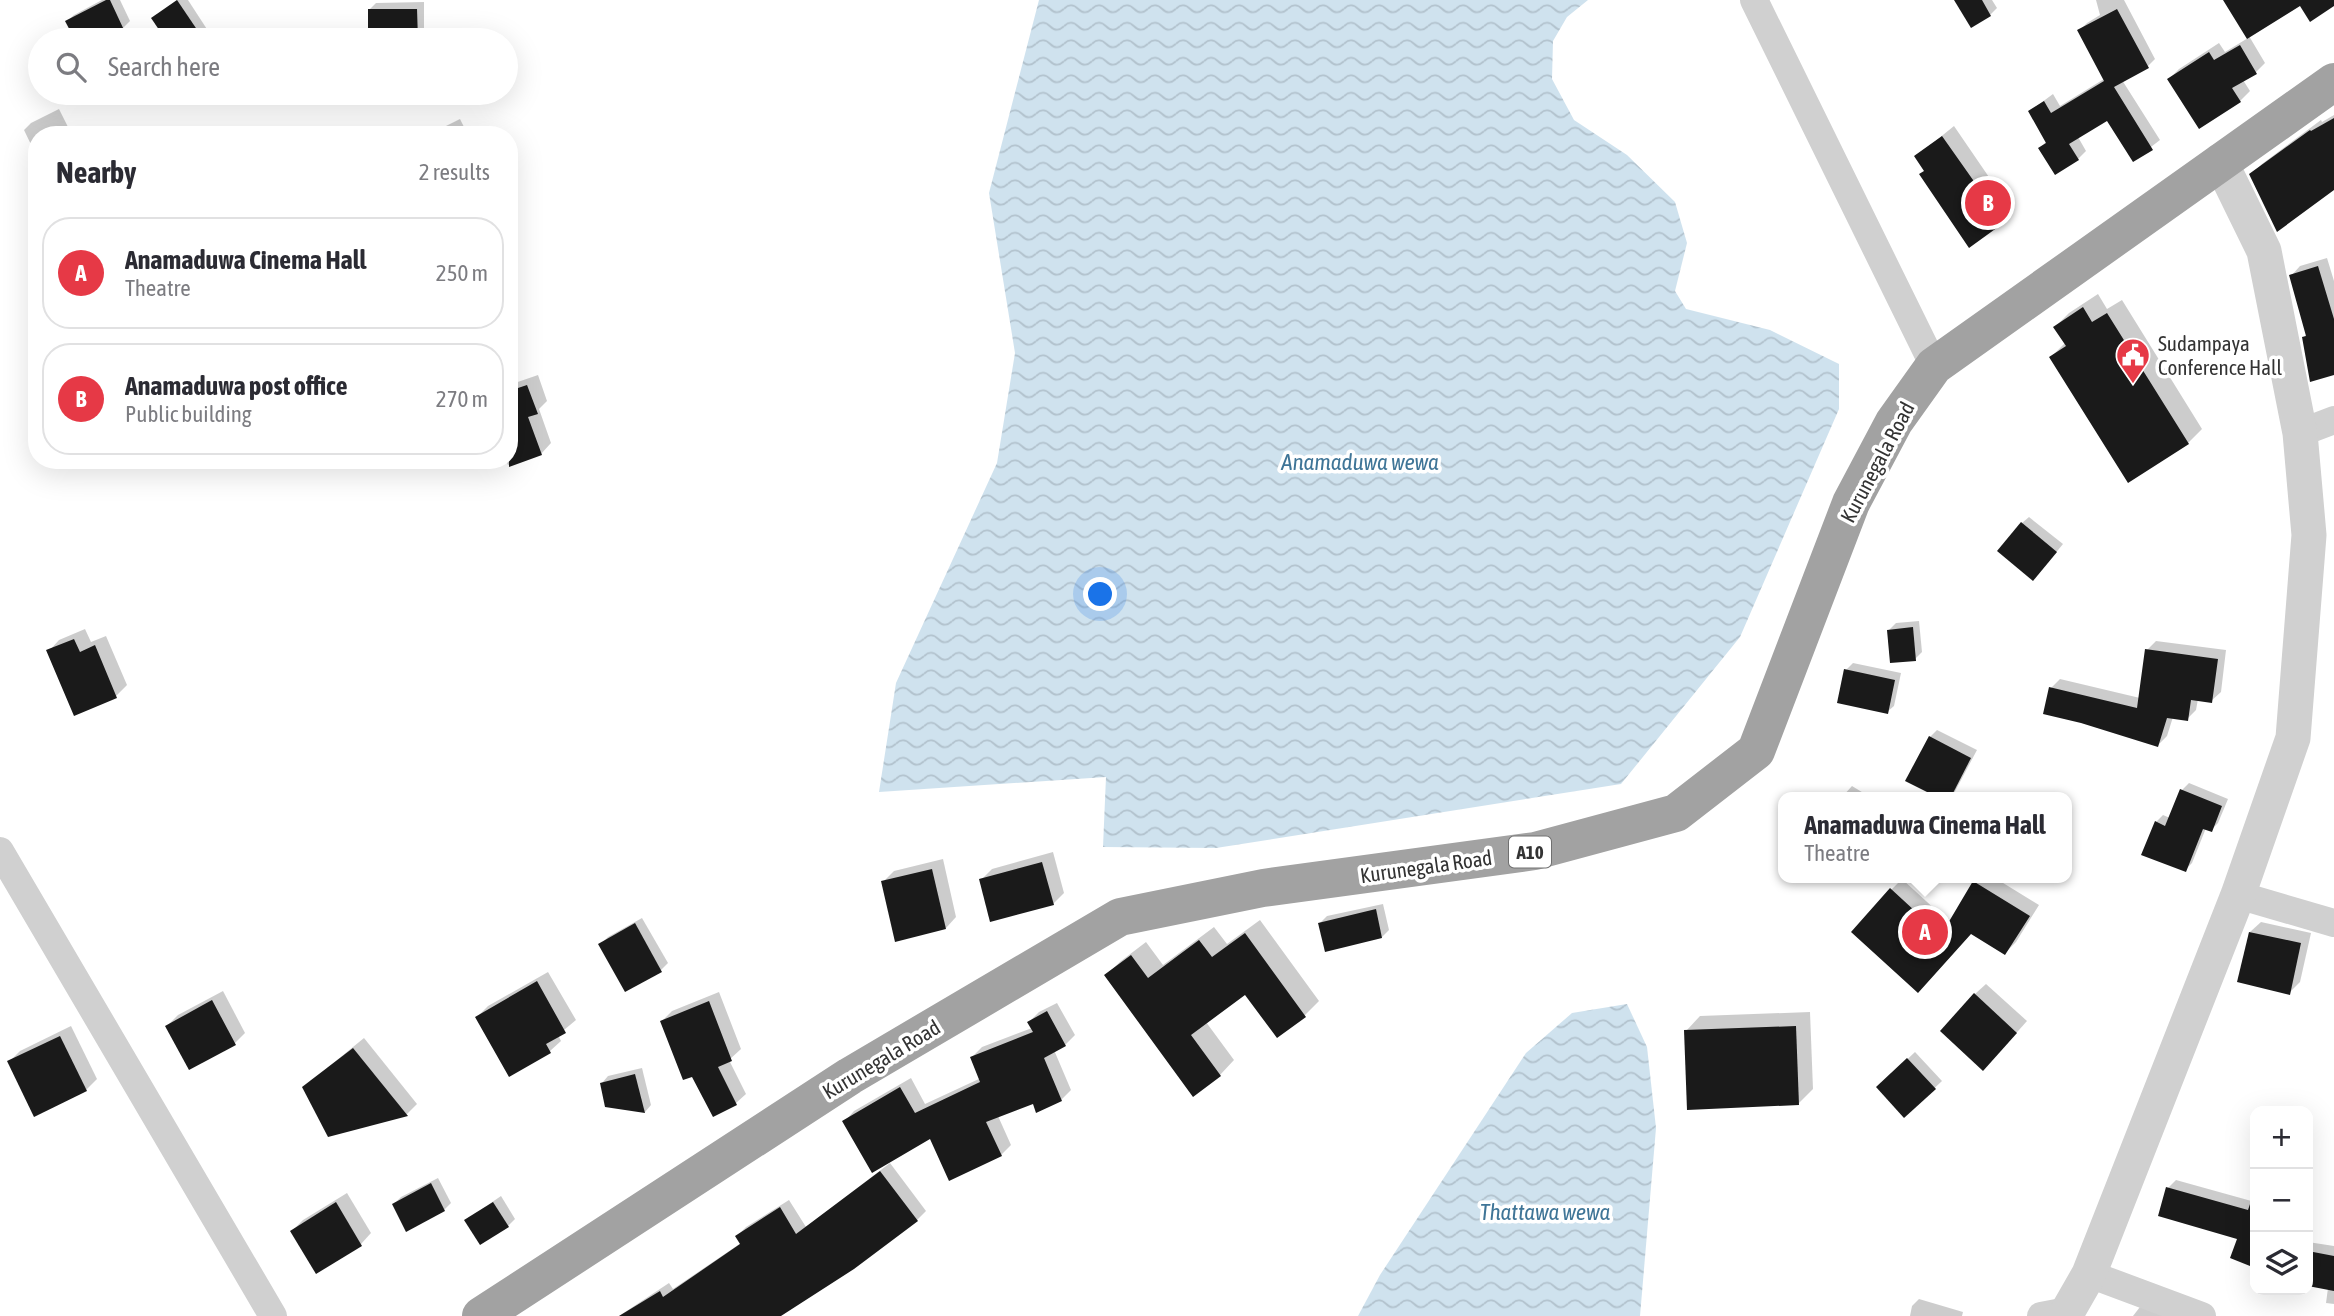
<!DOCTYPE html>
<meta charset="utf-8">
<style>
body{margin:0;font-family:"Asap Condensed",sans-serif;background:#f2f2f3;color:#2b2b33}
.controls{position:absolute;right:21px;bottom:21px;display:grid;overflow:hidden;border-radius:14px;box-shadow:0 7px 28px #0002}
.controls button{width:63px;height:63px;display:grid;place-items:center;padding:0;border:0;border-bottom:2px solid #e1e1e2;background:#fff;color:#2b2b33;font:35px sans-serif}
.you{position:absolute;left:1101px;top:595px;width:24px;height:24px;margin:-18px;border:5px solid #fff;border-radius:50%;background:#1a73e8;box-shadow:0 0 0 10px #1a73e833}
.badge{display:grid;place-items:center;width:46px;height:46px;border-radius:50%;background:#e63946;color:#fff;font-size:23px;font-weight:700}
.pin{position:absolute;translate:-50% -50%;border:4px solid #fff;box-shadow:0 2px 7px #0006}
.popup{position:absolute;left:1778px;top:792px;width:294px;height:91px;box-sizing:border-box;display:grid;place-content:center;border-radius:14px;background:#fff;filter:drop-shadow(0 2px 5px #0005);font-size:23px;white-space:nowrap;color:#7c7c81}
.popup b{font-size:26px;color:#2b2b33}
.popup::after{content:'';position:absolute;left:50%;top:100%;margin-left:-14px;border:14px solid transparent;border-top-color:#fff}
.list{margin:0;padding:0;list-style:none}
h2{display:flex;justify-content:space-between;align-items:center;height:91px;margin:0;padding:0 28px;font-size:30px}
h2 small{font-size:23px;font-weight:400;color:#7c7c81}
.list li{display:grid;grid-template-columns:46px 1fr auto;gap:21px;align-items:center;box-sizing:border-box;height:112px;margin:0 14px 14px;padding:0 14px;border:2px solid #e1e1e2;border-radius:28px}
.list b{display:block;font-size:26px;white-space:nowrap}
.list p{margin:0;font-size:23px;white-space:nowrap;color:#7c7c81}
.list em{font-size:23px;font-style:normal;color:#7c7c81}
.icon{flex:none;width:38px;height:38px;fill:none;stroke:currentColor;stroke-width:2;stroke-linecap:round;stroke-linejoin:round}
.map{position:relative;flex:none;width:2334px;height:1316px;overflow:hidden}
.search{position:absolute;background:#fff;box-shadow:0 7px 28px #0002;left:28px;top:28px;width:490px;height:77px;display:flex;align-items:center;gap:18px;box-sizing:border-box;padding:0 24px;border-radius:38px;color:#7c7c81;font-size:26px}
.panel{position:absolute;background:#fff;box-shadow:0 7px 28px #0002;left:28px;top:126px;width:490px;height:343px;border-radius:28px}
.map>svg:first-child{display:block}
.water{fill:url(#water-waves)}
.shadow{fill:#0003}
.building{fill:#1a1a1a}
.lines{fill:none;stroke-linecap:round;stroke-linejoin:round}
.minor{stroke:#d0d0d0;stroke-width:28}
.tertiary{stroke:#d0d0d0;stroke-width:35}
.trunk{stroke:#a2a2a2;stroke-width:38}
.labels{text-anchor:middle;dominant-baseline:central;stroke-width:7;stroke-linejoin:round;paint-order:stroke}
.shield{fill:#fff;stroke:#707070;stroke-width:2}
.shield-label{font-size:19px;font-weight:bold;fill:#333}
.poi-label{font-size:21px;fill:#333;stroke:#fff;text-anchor:start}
.street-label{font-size:21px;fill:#333;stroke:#fff}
.water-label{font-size:23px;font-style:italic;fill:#3f7597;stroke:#fff}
</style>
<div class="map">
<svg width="2334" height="1316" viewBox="0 0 2334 1316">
<defs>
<pattern id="water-waves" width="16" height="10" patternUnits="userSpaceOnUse" patternTransform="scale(1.75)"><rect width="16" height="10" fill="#cfe2ee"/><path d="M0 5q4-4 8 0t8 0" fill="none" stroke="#b2c2cd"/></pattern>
</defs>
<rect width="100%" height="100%" fill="#fff"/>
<g class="water">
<path d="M 1039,0 L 1588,0 L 1567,17 L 1553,41 L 1552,79 L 1574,120 L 1627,155 L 1675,202 L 1687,243 L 1675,291 L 1686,309 L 1770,330 L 1839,364 L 1839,409 L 1740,637 L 1621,784 L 1216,848 L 1103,847 L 1106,777 L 879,792 L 896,683 L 997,463 L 1015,353 L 989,193 Z"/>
<path d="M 1627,1004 L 1647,1047 L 1656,1128 L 1640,1316 L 1358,1316 L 1380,1275 L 1526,1053 L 1572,1013 Z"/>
</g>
<g class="shadow">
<path d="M 102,0 L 120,0 L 130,21 L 123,28 L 100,40 L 77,40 L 67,21 L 74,15 Z"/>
<path d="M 177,0 L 188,0 L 214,40 L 168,40 L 153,18 Z"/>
<path d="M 1956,0 L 1992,0 L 1997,8 L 1990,15 Z"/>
<path d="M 2096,0 L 2124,0 L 2155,59 L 2147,67 L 2122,80 L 2160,140 L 2134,160 L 2107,118 L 2078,137 L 2086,151 L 2078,159 L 2040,148 L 2047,141 L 2030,111 L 2053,94 L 2060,106 L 2104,79 L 2079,31 L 2087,23 L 2100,15 Z"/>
<path d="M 2225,0 L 2334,0 L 2334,3 L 2300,3 L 2249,36 L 2265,63 L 2255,73 L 2243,80 L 2250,91 L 2240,101 L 2169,79 L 2179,69 L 2219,43 L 2225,52 L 2248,38 Z"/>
<path d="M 424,2 L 424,32 L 417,39 L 369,10 L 376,3 Z"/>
<path d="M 59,109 L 72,135 L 37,135 L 37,157 L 24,130 L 31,123 Z"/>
<path d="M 2334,115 L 2334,188 L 2251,175 L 2262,164 L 2321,120 L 2322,122 Z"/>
<path d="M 460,119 L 468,135 L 428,135 Z"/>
<path d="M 1954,126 L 2006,202 L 2002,206 L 2008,215 L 1997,226 L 1926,170 L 1917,156 Z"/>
<path d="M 170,129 L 173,135 L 159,135 Z"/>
<path d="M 2327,258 L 2334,281 L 2334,373 L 2303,338 L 2307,334 L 2291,276 L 2300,266 Z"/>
<path d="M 2098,294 L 2107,309 L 2122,300 L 2202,429 L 2188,443 L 2051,357 L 2065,343 L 2055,327 L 2069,313 Z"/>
<path d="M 538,375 L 547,401 L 539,409 L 551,443 L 541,454 L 508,465 L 506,460 L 509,460 L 509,385 Z"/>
<path d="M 2029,517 L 2063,544 L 2040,572 L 2022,523 Z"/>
<path d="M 1919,621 L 1922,652 L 1915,659 L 1889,630 L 1896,623 Z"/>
<path d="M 85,629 L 91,642 L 106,636 L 127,685 L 116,696 L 49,651 L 59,640 Z"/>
<path d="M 2156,641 L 2226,650 L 2221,692 L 2211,701 L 2198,699 L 2196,710 L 2187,719 L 2173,717 L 2167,736 L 2158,745 L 2051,688 L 2060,679 L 2140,698 L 2147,650 Z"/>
<path d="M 1853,663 L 1901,673 L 1894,706 L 1887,712 L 1846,670 Z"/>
<path d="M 1937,730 L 1977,750 L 1952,797 L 1940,797 L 1908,780 L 1930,737 Z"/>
<path d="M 2189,783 L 2228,799 L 2218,823 L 2211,830 L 2206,828 L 2192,863 L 2185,870 L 2156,822 L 2163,815 L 2170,818 L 2182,790 Z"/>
<path d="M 1852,786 L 1870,797 L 1842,797 Z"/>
<path d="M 1053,852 L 1064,893 L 1053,904 L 981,880 L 992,869 Z"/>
<path d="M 943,859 L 956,917 L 946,928 L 883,882 L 894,871 Z"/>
<path d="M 1979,878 L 1995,878 L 2039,905 L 2016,942 L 2005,953 L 1972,932 L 1929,980 L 1891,890 L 1902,879 L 1950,923 Z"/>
<path d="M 1383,904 L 1389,930 L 1382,937 L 1320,923 L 1327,916 Z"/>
<path d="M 642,918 L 668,963 L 661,970 L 601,944 L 608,937 Z"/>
<path d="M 1260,920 L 1319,1001 L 1305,1015 L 1277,1036 L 1246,992 L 1206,1022 L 1234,1060 L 1220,1075 L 1106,975 L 1121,961 L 1146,942 L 1163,965 L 1214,927 L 1227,944 Z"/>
<path d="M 2261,922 L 2311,933 L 2300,982 L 2289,993 L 2250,932 Z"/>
<path d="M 548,972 L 576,1020 L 558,1035 L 561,1041 L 550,1051 L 509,1074 L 477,1017 L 488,1006 Z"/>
<path d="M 1986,984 L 2027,1021 L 1994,1058 L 1975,994 Z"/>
<path d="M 223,991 L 245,1033 L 235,1043 L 167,1026 L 178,1015 Z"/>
<path d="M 719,992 L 741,1049 L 729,1060 L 746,1094 L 736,1103 L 714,1115 L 662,1021 L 672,1011 Z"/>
<path d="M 1057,1003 L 1075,1035 L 1065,1045 L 1054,1050 L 1071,1090 L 1061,1100 L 1034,1102 L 998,1116 L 1011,1145 L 1001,1155 L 931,1137 L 845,1121 L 854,1111 L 911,1078 L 925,1104 L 981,1078 L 972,1057 L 982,1047 L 1032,1028 L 1029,1022 L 1039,1012 Z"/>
<path d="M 1810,1012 L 1813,1089 L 1798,1104 L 1686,1031 L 1700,1016 Z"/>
<path d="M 71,1026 L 97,1079 L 86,1090 L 9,1062 L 20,1051 Z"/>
<path d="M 364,1038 L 417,1104 L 407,1114 L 329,1135 L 304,1087 Z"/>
<path d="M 1915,1052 L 1942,1081 L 1905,1116 L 1878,1087 Z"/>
<path d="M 642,1068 L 651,1105 L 645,1112 L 602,1083 L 608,1076 Z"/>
<path d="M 890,1163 L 926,1211 L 917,1220 L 769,1316 L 619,1316 L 669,1283 L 673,1289 L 741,1243 L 737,1236 L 746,1227 L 789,1200 L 806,1227 Z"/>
<path d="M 438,1178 L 451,1203 L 444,1210 L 394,1204 L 401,1197 Z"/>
<path d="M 2176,1180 L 2255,1202 L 2255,1266 L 2232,1257 L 2239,1238 L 2168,1188 Z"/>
<path d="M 347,1193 L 371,1233 L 361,1244 L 292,1231 L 303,1220 Z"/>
<path d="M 501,1196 L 515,1219 L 508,1226 L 466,1220 Z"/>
<path d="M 2308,1242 L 2334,1246 L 2334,1304 L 2326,1303 L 2328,1288 L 2308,1284 Z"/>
<path d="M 1919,1299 L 1963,1312 L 1962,1316 L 1910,1316 L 1912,1306 Z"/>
<path d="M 2143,1303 L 2166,1316 L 2133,1316 Z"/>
</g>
<g class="building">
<path d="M 106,0 L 110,0 L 124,30 L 103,40 L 75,40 L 65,21 Z"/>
<path d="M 177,0 L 204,40 L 166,40 L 151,18 Z"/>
<path d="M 1954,0 L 1982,0 L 1991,16 L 1971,28 Z"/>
<path d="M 2223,0 L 2334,0 L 2334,6 L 2310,22 L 2300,6 L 2247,39 Z"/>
<path d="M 368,9 L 417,9 L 418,40 L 368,40 Z"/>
<path d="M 2117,9 L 2149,68 L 2114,87 L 2153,150 L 2133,162 L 2107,121 L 2069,144 L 2079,160 L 2055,175 L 2038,148 L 2046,143 L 2028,111 L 2044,101 L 2051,113 L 2104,81 L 2077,30 Z"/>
<path d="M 2240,45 L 2257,74 L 2232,88 L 2241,102 L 2199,129 L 2167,79 L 2209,52 L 2214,60 Z"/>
<path d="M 2334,118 L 2334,190 L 2277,232 L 2249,174 L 2310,130 L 2311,131 Z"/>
<path d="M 1942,136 L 1997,214 L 1991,218 L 1998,227 L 1969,248 L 1919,174 L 1924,171 L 1914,156 Z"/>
<path d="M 2318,266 L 2334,319 L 2334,375 L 2310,382 L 2302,337 L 2306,336 L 2289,275 Z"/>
<path d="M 2083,307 L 2092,322 L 2107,313 L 2189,444 L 2128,483 L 2049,357 L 2066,346 L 2053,327 Z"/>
<path d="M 509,372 L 512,372 L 518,388 L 527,385 L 538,414 L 528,417 L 542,455 L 509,467 Z"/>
<path d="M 2021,522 L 2057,552 L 2033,581 L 1997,551 Z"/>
<path d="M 1913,627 L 1916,661 L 1890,663 L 1887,630 Z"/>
<path d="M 74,639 L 80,652 L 95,645 L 117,698 L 74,716 L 46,650 Z"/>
<path d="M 2145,649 L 2218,659 L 2212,703 L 2191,700 L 2188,721 L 2167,718 L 2158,747 L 2081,723 L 2043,714 L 2049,687 L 2137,708 Z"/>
<path d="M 1844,669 L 1895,680 L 1888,714 L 1837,703 Z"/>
<path d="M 1929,736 L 1971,758 L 1951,797 L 1937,797 L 1905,781 Z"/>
<path d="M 2180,789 L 2222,806 L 2212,832 L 2203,829 L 2186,872 L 2141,855 L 2155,821 L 2165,826 Z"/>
<path d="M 1042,862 L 1054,905 L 990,922 L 979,879 Z"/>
<path d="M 932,869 L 946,929 L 895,942 L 881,881 Z"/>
<path d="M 1973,881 L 2030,916 L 2005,955 L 1971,934 L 1918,993 L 1851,932 L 1890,888 L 1941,935 Z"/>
<path d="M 1376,909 L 1382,938 L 1325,952 L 1318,923 Z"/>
<path d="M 635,923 L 662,972 L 625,992 L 598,944 Z"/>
<path d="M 2249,932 L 2301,943 L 2290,995 L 2237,982 Z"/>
<path d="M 1245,933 L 1306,1017 L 1277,1038 L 1245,995 L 1191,1035 L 1221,1076 L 1193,1097 L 1104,975 L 1131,955 L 1148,978 L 1199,940 L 1212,957 Z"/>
<path d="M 537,981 L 566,1033 L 546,1044 L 551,1053 L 509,1077 L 475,1017 Z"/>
<path d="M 1974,993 L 2017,1033 L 1983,1071 L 1940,1031 Z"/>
<path d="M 212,1000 L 236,1045 L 189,1070 L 165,1026 Z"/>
<path d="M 709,1001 L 732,1061 L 718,1067 L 737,1105 L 713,1117 L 692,1077 L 683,1080 L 660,1021 Z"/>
<path d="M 1047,1011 L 1066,1046 L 1044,1058 L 1062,1101 L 1036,1113 L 1033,1104 L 986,1122 L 1002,1156 L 949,1181 L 930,1139 L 872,1173 L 842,1121 L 900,1087 L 915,1113 L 980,1082 L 970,1057 L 1033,1032 L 1027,1022 Z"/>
<path d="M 1796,1026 L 1799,1105 L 1687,1110 L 1684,1030 Z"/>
<path d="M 60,1036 L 87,1091 L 34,1117 L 7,1061 Z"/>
<path d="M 353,1048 L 408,1116 L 328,1137 L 302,1087 Z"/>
<path d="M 1907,1058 L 1936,1089 L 1904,1118 L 1876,1087 Z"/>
<path d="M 635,1074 L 645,1113 L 605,1107 L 600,1083 Z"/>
<path d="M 880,1171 L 918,1221 L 854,1269 L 781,1316 L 619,1316 L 660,1291 L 663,1297 L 740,1244 L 735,1236 L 780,1207 L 796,1234 Z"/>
<path d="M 431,1183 L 445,1211 L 406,1232 L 392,1204 Z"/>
<path d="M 2166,1187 L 2248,1210 L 2253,1195 L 2255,1196 L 2255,1268 L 2230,1258 L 2237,1239 L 2158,1216 Z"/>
<path d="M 336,1202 L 362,1246 L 316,1274 L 290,1231 Z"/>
<path d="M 493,1202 L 509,1227 L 480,1245 L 464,1220 Z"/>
<path d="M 2308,1251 L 2334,1256 L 2334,1291 L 2308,1286 Z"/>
</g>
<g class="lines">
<g class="minor">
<path d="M 1754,0 L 1934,366"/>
<path d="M 2300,433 L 2334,420"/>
<path d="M 0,851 L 273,1316"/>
<path d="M 2238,895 L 2334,923"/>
<path d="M 2089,1274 L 2202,1316"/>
<path d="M 2041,1316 L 2067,1311"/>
</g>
<path class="tertiary" d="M 2065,1316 L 2089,1274 L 2238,895 L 2293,738 L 2309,535 L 2300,433 L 2264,251 L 2220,161"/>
<path class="trunk" d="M 481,1316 L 850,1076 L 1120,917 L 1263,888 L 1535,851 L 1676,813 L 1756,751 L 1851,503 L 1894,422 L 1934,366 L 2334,82"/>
</g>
<defs>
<g id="civic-pin" transform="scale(1.75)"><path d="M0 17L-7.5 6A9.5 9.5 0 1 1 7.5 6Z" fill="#e63946" stroke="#fff"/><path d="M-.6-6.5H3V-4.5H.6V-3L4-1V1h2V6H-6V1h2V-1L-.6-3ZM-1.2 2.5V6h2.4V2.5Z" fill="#fff"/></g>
</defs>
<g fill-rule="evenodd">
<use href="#civic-pin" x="2133" y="355"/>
</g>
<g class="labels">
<rect class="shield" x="1509" y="836.5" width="42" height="31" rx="5"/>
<g class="shield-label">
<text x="1530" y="852">A10</text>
</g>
<g class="poi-label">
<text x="2158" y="343">Sudampaya<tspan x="2158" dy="24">Conference Hall</tspan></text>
</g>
<g class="street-label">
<text transform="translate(1877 462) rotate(-62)">Kurunegala Road</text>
<text transform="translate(1426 866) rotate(-8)">Kurunegala Road</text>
<text transform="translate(881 1059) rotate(-31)">Kurunegala Road</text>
</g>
<g class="water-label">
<text x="1360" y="462">Anamaduwa wewa</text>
<text x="1545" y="1212">Thattawa wewa</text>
</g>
</g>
</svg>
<div class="controls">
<button>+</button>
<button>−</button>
<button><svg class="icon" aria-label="layers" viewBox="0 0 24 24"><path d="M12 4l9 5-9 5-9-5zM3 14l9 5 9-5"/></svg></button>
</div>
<div class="you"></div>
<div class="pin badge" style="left:1925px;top:932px">A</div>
<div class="popup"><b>Anamaduwa Cinema Hall</b>Theatre</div>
<div class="pin badge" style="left:1988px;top:203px">B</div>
<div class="search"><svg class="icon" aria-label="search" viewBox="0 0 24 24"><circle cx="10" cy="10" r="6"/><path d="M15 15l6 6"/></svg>Search here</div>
<section class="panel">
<h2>Nearby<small>2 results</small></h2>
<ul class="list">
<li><span class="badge">A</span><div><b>Anamaduwa Cinema Hall</b><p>Theatre</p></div><em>250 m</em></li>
<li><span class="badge">B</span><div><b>Anamaduwa post office</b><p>Public building</p></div><em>270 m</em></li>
</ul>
</section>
</div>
